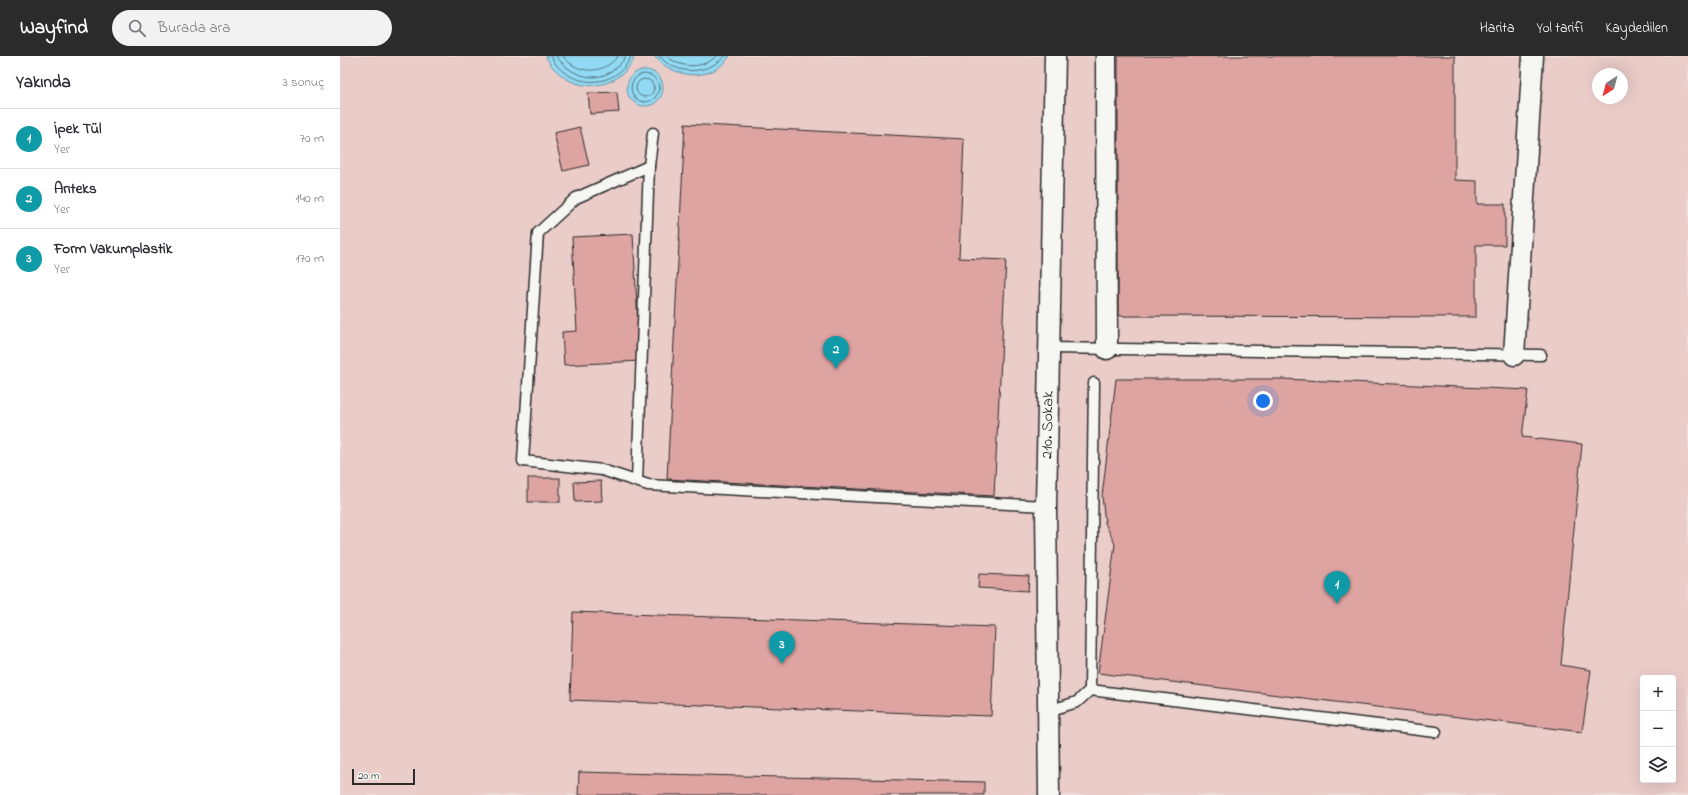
<!DOCTYPE html>
<html lang="tr">
<meta charset="utf-8">
<style>
body{margin:0;font-family:"Indie Flower",sans-serif;background:#f2f2f3;color:#2b2b33}
.controls{position:absolute;right:12px;bottom:12px;display:grid;overflow:hidden;border-radius:4px;box-shadow:0 4px 16px #0002}
.controls button{width:36px;height:36px;display:grid;place-items:center;padding:0;border:0;border-bottom:1px solid #e1e1e2;background:#fff;color:#2b2b33;font:20px sans-serif}
.compass{position:absolute;left:1252px;top:12px;width:36px;height:36px;border-radius:50%;background:#fff;box-shadow:0 4px 16px #0002;rotate:216deg}
.scale{position:absolute;left:12px;bottom:10px;width:63px;box-sizing:border-box;padding-left:4px;border:2px solid #2b2b2b;border-top:0;font-size:11px;line-height:14px;white-space:nowrap;color:#2b2b2b;-webkit-text-stroke:3px #f6f6f2;paint-order:stroke}
.you{position:absolute;left:923px;top:345px;width:14px;height:14px;margin:-10px;border:3px solid #fff;border-radius:50%;background:#1a73e8;box-shadow:0 0 0 6px #1a73e833}
.badge{display:grid;place-items:center;width:26px;height:26px;border-radius:50%;background:#2b2b2b;color:#fff;font-size:13px;font-weight:700}
.pin{position:absolute;translate:-50% -33px;filter:drop-shadow(0 1px 2px #0008)}
.pin::after{content:'';position:absolute;top:21px;width:14px;height:12px;background:inherit;clip-path:polygon(0 0,100% 0,50% 100%)}
.list{margin:0;padding:0;list-style:none}
h2{display:flex;justify-content:space-between;align-items:center;height:52px;margin:0;padding:0 16px;font-size:17px}
h2 small{font-size:13px;font-weight:400;color:#7c7c81}
.list li{display:grid;grid-template-columns:26px 1fr auto;gap:12px;align-items:center;box-sizing:border-box;height:60px;padding:0 16px;border-top:1px solid #e1e1e2}
.list b{display:block;font-size:15px;white-space:nowrap}
.list p{margin:0;font-size:13px;white-space:nowrap;color:#7c7c81}
.list em{font-size:13px;font-style:normal;color:#7c7c81}
.icon{flex:none;width:22px;height:22px;fill:none;stroke:currentColor;stroke-width:2;stroke-linecap:round;stroke-linejoin:round}
.map{position:relative;flex:none;width:1348px;height:739px;overflow:hidden}
header{display:flex;align-items:center;gap:24px;box-sizing:border-box;height:56px;padding:0 20px;background:#2b2b2b;color:#fff}
header strong{font-size:19px}
nav{display:flex;gap:22px;margin-inline-start:auto;font-size:14px}
.search{width:280px;height:36px;background:#f2f2f3;display:flex;align-items:center;gap:10px;box-sizing:border-box;padding:0 14px;border-radius:22px;color:#7c7c81;font-size:15px}
main{display:flex}
aside{flex:1;background:#fff}
.map>svg:first-child{display:block}
.built{fill:#eaccc9;fill-rule:evenodd}
.water{fill:#92daf4;stroke:#6994a4}
.lines{fill:none;stroke-linecap:round;stroke-linejoin:round}
.shore{stroke:#54717b;stroke-width:1}
.building{fill:#dea4a2;stroke:#2b2b2b}
.lane-casing{stroke:#2b2b2b;stroke-width:13}
.street-casing{stroke:#2b2b2b;stroke-width:23}
.lane{stroke:#f6f6f2;stroke-width:10}
.street{stroke:#f6f6f2;stroke-width:20}
.labels{text-anchor:middle;dominant-baseline:central;stroke-width:3;stroke-linejoin:round;paint-order:stroke}
.street-label{font-size:16px;fill:#2b2b2b;stroke:#f6f6f2}
</style>
<header>
<strong>Wayfind</strong>
<div class="search"><svg class="icon" aria-label="search" viewBox="0 0 24 24"><circle cx="10" cy="10" r="6"/><path d="M15 15l6 6"/></svg>Burada ara</div>
<nav><a>Harita</a><a>Yol tarifi</a><a>Kaydedilen</a></nav>
</header>
<main>
<aside>
<h2>Yakında<small>3 sonuç</small></h2>
<ul class="list">
<li><span class="badge" style="background:#0f9aa8">1</span><div><b>İpek Tül</b><p>Yer</p></div><em>70 m</em></li>
<li><span class="badge" style="background:#0f9aa8">2</span><div><b>Arıteks</b><p>Yer</p></div><em>140 m</em></li>
<li><span class="badge" style="background:#0f9aa8">3</span><div><b>Form Vakumplastik</b><p>Yer</p></div><em>170 m</em></li>
</ul>
</aside>
<div class="map">
<svg width="1348" height="739" viewBox="0 0 1348 739">
<rect width="100%" height="100%" fill="#efddda"/>
<filter id="ink" filterUnits="userSpaceOnUse"><feTurbulence type="fractalNoise" baseFrequency=".025" numOctaves="2"/><feDisplacementMap in="SourceGraphic" scale="8" xChannelSelector="R" yChannelSelector="G"/><feConvolveMatrix kernelMatrix="1 2 1 2 8 2 1 2 1" color-interpolation-filters="sRGB"/></filter>
<g filter="url(#ink)">
<path class="built" d="M 0,0 L 1348,0 L 1348,739 L 0,739 ZM 1258,18 L 1282,18 L 1282,42 L 1258,42 ZM 1303,622 L 1333,622 L 1333,724 L 1303,724 Z"/>
<g class="water">
<path d="M 206,0 L 295,0 C 283,29 246,39 221,19 C 215,14 209,8 206,0 Z"/>
<path d="M 314,0 L 390,0 C 371,27 334,23 314,0 Z"/>
<circle cx="305" cy="32" r="18"/>
</g>
<g class="lines">
<g class="shore">
<path d="M 211,0 C 226,33 277,35 291,0"/>
<path d="M 216,0 C 235,26 268,30 286,0"/>
<path d="M 223,0 C 237,19 264,19 278,0"/>
<path d="M 319,0 C 337,20 367,19 385,0"/>
<path d="M 326,0 C 342,13 362,13 377,0"/>
<circle cx="305" cy="32" r="14"/>
<circle cx="305" cy="32" r="9"/>
</g>
</g>
<g class="building">
<path d="M 778,0 L 1115,0 L 1115,124 L 1137,125 L 1137,148 L 1165,148 L 1165,189 L 1136,189 L 1136,261 L 778,260 Z"/>
<path d="M 277,36 L 279,56 L 250,58 L 248,37 Z"/>
<path d="M 345,68 L 624,83 L 619,202 L 666,204 L 654,440 L 327,423 Z"/>
<path d="M 240,71 L 249,109 L 223,115 L 214,77 Z"/>
<path d="M 293,178 L 300,305 L 224,309 L 222,276 L 237,275 L 232,181 Z"/>
<path d="M 776,323 L 942,323 L 1188,334 L 1182,381 L 1242,388 L 1221,609 L 1251,614 L 1242,676 L 758,617 L 775,488 L 765,467 L 762,440 Z"/>
<rect x="188" y="422" width="32" height="24"/>
<path d="M 261,425 L 262,445 L 235,446 L 234,426 Z"/>
<path d="M 639,518 L 689,520 L 688,535 L 638,532 Z"/>
<path d="M 233,556 L 655,571 L 651,660 L 230,644 Z"/>
<path d="M 239,716 L 644,726 L 644,739 L 238,739 Z"/>
</g>
<g class="lines">
<g class="lane-casing">
<g id="lane">
<path d="M 309,110 L 236,142 L 198,177 L 183,405 L 262,414 L 308,429 L 706,450"/>
<path d="M 709,292 L 1201,299"/>
<path d="M 754,327 L 750,634 L 1096,676"/>
<path d="M 297,425 L 309,110 L 313,77"/>
<path d="M 708,655 L 737,646 L 750,634"/>
</g>
</g>
<g class="street-casing">
<g id="street">
<path d="M 766,0 L 767,293"/>
<path d="M 1174,299 L 1193,0"/>
<path d="M 709,739 L 706,450 L 715,0"/>
</g>
</g>
<use href="#lane" class="lane"/>
<use href="#street" class="street"/>
</g>
</g>
<g class="labels">
<g class="street-label">
<text transform="translate(708 369) rotate(-89)">210. Sokak</text>
</g>
</g>
</svg>
<div class="controls">
<button>+</button>
<button>−</button>
<button><svg class="icon" aria-label="layers" viewBox="0 0 24 24"><path d="M12 4l9 5-9 5-9-5zM3 14l9 5 9-5"/></svg></button>
</div>
<svg class="compass" viewBox="-18 -18 36 36"><path d="M0-13l5 13h-10z" fill="#e53935"/><path d="M0 13l5-13h-10z" fill="#7c7c81"/></svg>
<div class="scale">20 m</div>
<div class="you"></div>
<div class="pin badge" style="left:997px;top:548px;background:#0f9aa8">1</div>
<div class="pin badge" style="left:496px;top:313px;background:#0f9aa8">2</div>
<div class="pin badge" style="left:442px;top:608px;background:#0f9aa8">3</div>
</div>
</main>
